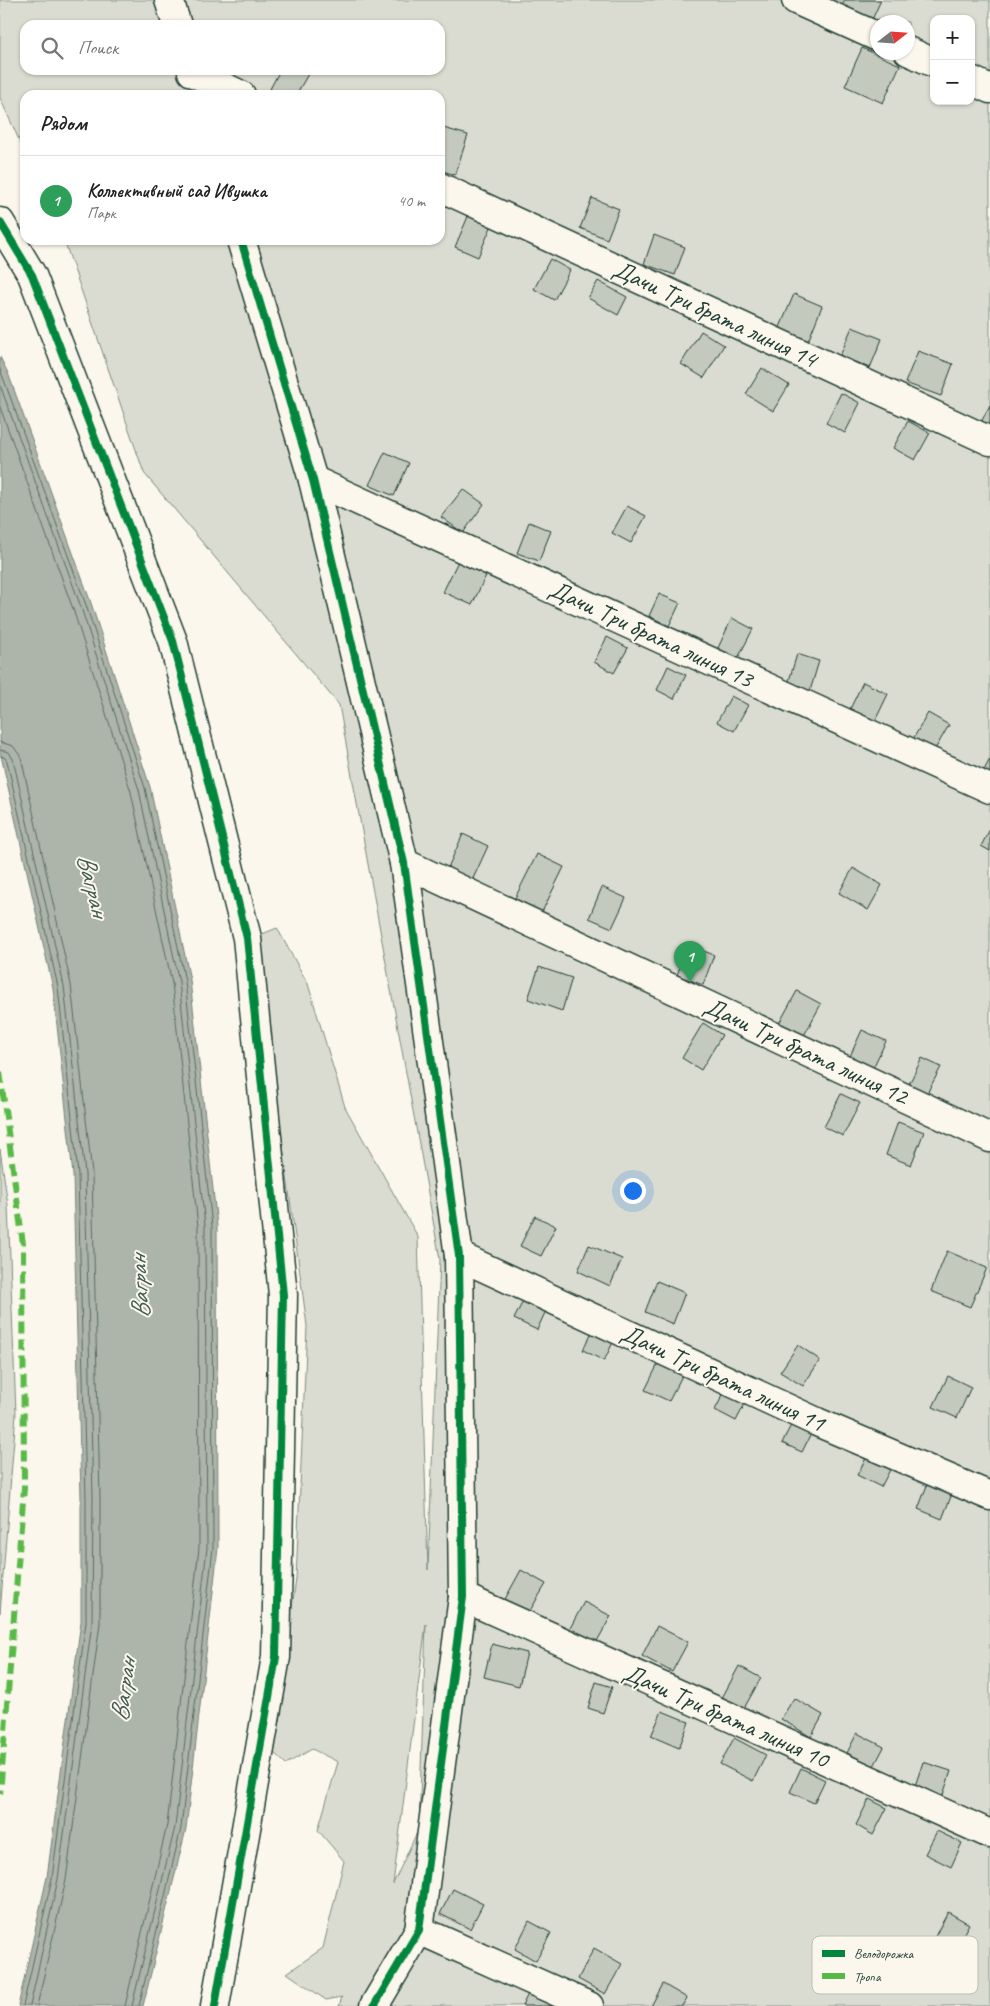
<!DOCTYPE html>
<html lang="ru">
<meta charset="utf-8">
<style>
body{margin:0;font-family:Caveat,sans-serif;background:#f6f6f6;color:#222}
.controls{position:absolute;right:15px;top:15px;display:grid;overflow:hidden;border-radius:10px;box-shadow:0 1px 4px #0004}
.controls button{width:45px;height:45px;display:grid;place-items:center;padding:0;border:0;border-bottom:1px solid #e0e0e0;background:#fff;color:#222;font:25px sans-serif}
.compass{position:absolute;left:870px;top:15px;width:45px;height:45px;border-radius:50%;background:#fff;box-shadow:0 1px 4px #0004;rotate:73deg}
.you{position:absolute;left:632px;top:1190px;width:18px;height:18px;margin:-12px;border:4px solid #fff;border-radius:50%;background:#1a73e8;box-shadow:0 0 0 8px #1a73e833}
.badge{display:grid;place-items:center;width:32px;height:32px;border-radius:50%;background:#7c3aed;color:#fff;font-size:16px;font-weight:700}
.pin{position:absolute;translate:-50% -41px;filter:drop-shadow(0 1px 2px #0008)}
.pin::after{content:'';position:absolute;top:26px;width:18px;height:15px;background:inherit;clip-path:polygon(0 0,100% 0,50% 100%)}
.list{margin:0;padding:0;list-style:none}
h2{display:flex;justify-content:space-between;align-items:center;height:65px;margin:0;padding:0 20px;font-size:21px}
h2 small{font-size:16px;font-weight:400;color:#767676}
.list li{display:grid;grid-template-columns:32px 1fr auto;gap:15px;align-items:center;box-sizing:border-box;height:90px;padding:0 20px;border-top:1px solid #e0e0e0}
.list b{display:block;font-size:19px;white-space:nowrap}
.list p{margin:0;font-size:16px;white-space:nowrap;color:#767676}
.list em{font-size:16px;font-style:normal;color:#767676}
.icon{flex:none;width:28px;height:28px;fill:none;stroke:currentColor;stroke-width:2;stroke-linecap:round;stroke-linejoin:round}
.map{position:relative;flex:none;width:990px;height:2006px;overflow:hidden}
.search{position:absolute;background:#fff;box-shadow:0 1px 4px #0004;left:20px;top:20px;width:425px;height:55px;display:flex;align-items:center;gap:12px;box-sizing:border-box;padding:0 18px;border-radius:15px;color:#767676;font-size:19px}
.panel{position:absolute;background:#fff;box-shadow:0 1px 4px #0004;left:20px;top:90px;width:425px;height:155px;border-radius:15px}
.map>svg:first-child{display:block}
.green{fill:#dbdcd1;stroke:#7d8c82;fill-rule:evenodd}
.water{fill:#adb4aa;stroke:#74847b}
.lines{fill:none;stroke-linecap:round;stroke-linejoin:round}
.shore{stroke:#586d63;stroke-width:1}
.building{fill:#c4c9be;stroke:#1f3d34}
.minor-casing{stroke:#1f3d34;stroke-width:31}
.minor{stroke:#fbf7ec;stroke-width:28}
.quiet{stroke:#58b947;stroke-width:6;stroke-dasharray:12 6;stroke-linecap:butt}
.cycleway-casing{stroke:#fbf7ec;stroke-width:11}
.cycleway{stroke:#00873e;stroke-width:8}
.labels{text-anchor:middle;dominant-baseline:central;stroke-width:4;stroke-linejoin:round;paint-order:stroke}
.street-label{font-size:25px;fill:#1f3d34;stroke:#fbf7ec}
.water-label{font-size:26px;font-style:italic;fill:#425b52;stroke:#fbf7ec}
.key{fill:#fbf7ec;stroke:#b9bfb5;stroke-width:1}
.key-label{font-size:14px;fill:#1f3d34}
</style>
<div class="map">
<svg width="990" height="2006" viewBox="0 0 990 2006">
<rect width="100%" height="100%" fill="#fbf7ec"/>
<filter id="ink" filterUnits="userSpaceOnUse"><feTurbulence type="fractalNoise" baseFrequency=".02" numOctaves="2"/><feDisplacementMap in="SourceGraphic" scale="10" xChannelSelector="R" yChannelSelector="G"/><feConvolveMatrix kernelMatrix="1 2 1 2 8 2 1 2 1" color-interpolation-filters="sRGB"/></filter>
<g filter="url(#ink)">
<g class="green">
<path d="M 0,0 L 990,0 L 990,2006 L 339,2006 L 342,1997 L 326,2000 L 287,1973 L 323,1948 L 344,1861 L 318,1830 L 338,1762 L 312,1749 L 286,1764 L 272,1751 L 296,1579 L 307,1326 L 255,937 L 277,928 L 308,984 L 345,1107 L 418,1237 L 428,1570 L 440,1259 L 339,705 L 144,473 L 64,240 L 440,240 L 440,95 L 25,95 L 25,153 L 0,98 ZM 934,19 L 971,19 L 971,101 L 934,101 ZM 878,22 L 908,22 L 908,52 L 878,52 ZM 25,25 L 440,25 L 440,70 L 25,70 ZM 426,1624 L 419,1828 L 393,1884 Z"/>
<path d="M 0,1149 L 8,1205 L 16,1414 L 0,1613 Z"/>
</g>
<path class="water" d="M 0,357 L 8,373 L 91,603 L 150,787 L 190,980 L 217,1226 L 218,1548 L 186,1829 L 143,2006 L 18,2006 L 47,1877 L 81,1621 L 81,1498 L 73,1175 L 53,988 L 0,751 Z"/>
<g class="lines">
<g class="shore">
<path d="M 0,369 L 86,605 L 145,788 L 185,981 L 212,1226 L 213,1548 L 181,1828 L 139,2006"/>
<path d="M 0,385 L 81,607 L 139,790 L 179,982 L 205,1226 L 207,1548 L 175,1827 L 132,2006"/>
<path d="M 0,407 L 73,609 L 131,792 L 172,983 L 198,1227 L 199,1548 L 167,1825 L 125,2006"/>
<path d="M 0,742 L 13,746 L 21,757 L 71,985 L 92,1173 L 100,1498 L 100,1623 L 66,1880 L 37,2006"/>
<path d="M 0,750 L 9,752 L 13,759 L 64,986 L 85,1174 L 93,1498 L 92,1623 L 58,1879 L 30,2006"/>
<path d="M 0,756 L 4,757 L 7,761 L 58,987 L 78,1174 L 86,1498 L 86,1622 L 52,1878 L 23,2006"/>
</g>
</g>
<g class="building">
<path d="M 845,0 L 881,0 L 870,24 L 840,9 Z"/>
<path d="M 862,48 L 900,65 L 883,103 L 845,86 Z"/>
<path d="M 280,70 L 302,70 L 308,74 L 296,95 L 280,95 L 270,89 Z"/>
<path d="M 440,127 L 468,135 L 455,175 L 440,170 Z"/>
<path d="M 592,198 L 619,209 L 607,239 L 580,228 Z"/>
<path d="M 472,207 L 495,218 L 478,257 L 455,247 Z"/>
<path d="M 654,235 L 685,247 L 675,275 L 644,264 Z"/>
<path d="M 550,259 L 570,270 L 554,300 L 534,289 Z"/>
<path d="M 598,281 L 627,297 L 618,315 L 588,298 Z"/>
<path d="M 794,294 L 822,306 L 807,344 L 778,332 Z"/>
<path d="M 852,327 L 882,339 L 870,368 L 840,356 Z"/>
<path d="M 701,331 L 724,345 L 704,378 L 681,364 Z"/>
<path d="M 918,351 L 953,364 L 941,396 L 905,383 Z"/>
<path d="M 762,368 L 789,385 L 773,411 L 746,394 Z"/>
<path d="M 841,393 L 860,403 L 845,433 L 826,423 Z"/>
<path d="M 990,405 L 990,434 L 978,428 Z"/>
<path d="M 908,421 L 930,433 L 915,460 L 893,448 Z"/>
<path d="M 385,452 L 409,463 L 394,496 L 369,485 Z"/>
<path d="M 463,489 L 484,504 L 463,533 L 441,517 Z"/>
<path d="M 627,506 L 646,516 L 631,543 L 612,533 Z"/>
<path d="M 529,522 L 551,531 L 539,561 L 517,553 Z"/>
<path d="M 461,555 L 489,569 L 472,605 L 443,592 Z"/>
<path d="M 659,594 L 680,603 L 669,626 L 649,616 Z"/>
<path d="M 732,618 L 753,629 L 737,660 L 717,650 Z"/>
<path d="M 607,637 L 628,648 L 614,673 L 594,662 Z"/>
<path d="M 797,654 L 819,661 L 810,691 L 788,684 Z"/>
<path d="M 668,666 L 686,675 L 674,699 L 657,690 Z"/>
<path d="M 863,682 L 888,694 L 875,721 L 850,709 Z"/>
<path d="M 731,696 L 748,705 L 734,731 L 717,722 Z"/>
<path d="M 928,713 L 949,725 L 934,751 L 913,739 Z"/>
<path d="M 990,759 L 990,776 L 983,772 Z"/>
<path d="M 990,829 L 990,851 L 981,846 Z"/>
<path d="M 463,834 L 488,846 L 471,883 L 446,872 Z"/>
<path d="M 537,854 L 564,867 L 541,914 L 514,900 Z"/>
<path d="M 853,868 L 882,885 L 868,910 L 839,893 Z"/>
<path d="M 602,887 L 626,898 L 612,928 L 589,918 Z"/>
<path d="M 688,945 L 714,955 L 703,985 L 677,975 Z"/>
<path d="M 539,967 L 572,978 L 562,1011 L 528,999 Z"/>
<path d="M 797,991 L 821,1004 L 801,1041 L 777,1027 Z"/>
<path d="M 703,1023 L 722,1035 L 701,1070 L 682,1058 Z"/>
<path d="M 862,1030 L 886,1041 L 869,1076 L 846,1065 Z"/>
<path d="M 922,1058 L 941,1067 L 924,1099 L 906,1090 Z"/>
<path d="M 841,1094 L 860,1103 L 843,1136 L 824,1127 Z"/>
<path d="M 898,1122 L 924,1132 L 911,1165 L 886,1155 Z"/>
<path d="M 535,1216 L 556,1226 L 541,1256 L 520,1246 Z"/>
<path d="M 589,1245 L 622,1259 L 610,1286 L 578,1271 Z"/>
<path d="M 947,1251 L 987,1268 L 970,1307 L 931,1291 Z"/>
<path d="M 657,1281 L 685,1293 L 673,1324 L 645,1312 Z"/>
<path d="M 528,1291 L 550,1302 L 537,1330 L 514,1319 Z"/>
<path d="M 595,1326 L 616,1336 L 604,1361 L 583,1350 Z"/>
<path d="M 798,1345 L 820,1360 L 803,1386 L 780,1372 Z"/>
<path d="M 661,1358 L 685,1370 L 669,1401 L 645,1390 Z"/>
<path d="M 948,1376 L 971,1387 L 957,1418 L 933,1407 Z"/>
<path d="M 728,1385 L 749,1396 L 736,1421 L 715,1410 Z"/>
<path d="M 795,1417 L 815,1426 L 802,1452 L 782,1443 Z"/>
<path d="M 871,1449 L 894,1462 L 881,1487 L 857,1475 Z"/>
<path d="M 929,1480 L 954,1489 L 942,1519 L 918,1509 Z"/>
<path d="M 521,1570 L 546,1584 L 528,1614 L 504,1601 Z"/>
<path d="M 584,1602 L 611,1616 L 595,1645 L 569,1630 Z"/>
<path d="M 657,1626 L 688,1642 L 672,1672 L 642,1656 Z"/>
<path d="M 492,1644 L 527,1653 L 519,1686 L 484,1677 Z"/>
<path d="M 739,1666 L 761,1678 L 743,1710 L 722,1698 Z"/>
<path d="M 596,1682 L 612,1687 L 603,1713 L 588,1708 Z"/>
<path d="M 794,1698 L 823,1715 L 811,1737 L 781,1719 Z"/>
<path d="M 662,1711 L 689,1722 L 679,1748 L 651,1736 Z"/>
<path d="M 857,1733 L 884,1747 L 874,1766 L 847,1753 Z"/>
<path d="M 734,1738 L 766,1755 L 753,1781 L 720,1764 Z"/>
<path d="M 923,1762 L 951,1771 L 942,1798 L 914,1789 Z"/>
<path d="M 801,1768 L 825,1780 L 814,1803 L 790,1792 Z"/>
<path d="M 869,1799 L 887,1808 L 873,1835 L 856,1825 Z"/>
<path d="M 937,1831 L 962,1843 L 951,1867 L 925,1854 Z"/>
<path d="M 453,1889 L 483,1904 L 470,1929 L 440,1914 Z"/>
<path d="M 948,1912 L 969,1924 L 945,1968 L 924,1957 Z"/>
<path d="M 529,1921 L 551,1933 L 536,1961 L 515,1949 Z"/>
<path d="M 594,1948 L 622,1964 L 605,1994 L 578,1979 Z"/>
<path d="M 533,1984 L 557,2006 L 522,2006 Z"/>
<path d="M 663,1984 L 687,1998 L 682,2006 L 651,2006 Z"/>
</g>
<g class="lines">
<g class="minor-casing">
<g id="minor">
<path d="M 169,0 L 177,25"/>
<path d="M 796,0 L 878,37"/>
<path d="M 908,51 L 934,63"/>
<path d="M 192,72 L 241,95"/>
<path d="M 971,80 L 990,89"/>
<path d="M 440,187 L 990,441"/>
<path d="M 0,222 L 32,275 L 173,641 L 247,938 L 283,1295 L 276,1657 L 215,2006"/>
<path d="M 241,240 L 313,480 L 404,863 L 459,1256 L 463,1597 L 419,1930 L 374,2006"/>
<path d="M 313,480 L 990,789"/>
<path d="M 404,863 L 990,1138"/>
<path d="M 459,1256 L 817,1422 L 990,1496"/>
<path d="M 463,1597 L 990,1834"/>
<path d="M 419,1930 L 589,2006"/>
</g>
</g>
<use href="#minor" class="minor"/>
<path class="quiet" d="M 0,1072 L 23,1244 L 24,1488 L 0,1794"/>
<g class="cycleway-casing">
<g id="cycleway">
<path d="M 0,222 L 32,275 L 173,641 L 247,938 L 283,1295 L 276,1657 L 215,2006"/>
<path d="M 241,240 L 313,480 L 404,863 L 459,1256 L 463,1597 L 419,1930 L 374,2006"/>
</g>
</g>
<use href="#cycleway" class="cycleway"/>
</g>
</g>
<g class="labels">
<g class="street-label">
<text transform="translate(715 314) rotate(25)">Дачи Три брата линия 14</text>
<text transform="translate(651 634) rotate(25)">Дачи Три брата линия 13</text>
<text transform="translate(806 1051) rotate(25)">Дачи Три брата линия 12</text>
<text transform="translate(723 1378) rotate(25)">Дачи Три брата линия 11</text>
<text transform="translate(726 1716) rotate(24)">Дачи Три брата линия 10</text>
</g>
<g class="water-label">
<text transform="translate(93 885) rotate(76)">Вагран</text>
<text transform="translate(139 1287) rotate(-93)">Вагран</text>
<text transform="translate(123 1690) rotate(-82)">Вагран</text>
</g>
</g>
<rect x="812" y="1936" width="166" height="58" rx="8" class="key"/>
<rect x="822" y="1950" width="23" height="7" fill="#00873e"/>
<rect x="822" y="1973" width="23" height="6" fill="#58b947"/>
<g class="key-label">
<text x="854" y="1958">Велодорожка</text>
<text x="854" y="1981">Тропа</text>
</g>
</svg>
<div class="controls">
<button>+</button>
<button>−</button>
</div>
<svg class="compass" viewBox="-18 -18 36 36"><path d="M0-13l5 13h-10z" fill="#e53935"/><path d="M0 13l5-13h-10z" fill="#767676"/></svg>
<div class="you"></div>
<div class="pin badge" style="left:690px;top:982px;background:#2e9e5b">1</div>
<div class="search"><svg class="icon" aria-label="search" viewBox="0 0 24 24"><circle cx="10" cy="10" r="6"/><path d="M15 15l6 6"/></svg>Поиск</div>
<section class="panel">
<h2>Рядом<small></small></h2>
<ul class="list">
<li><span class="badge" style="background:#2e9e5b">1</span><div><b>Коллективный сад Ивушка</b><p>Парк</p></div><em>40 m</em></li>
</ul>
</section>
</div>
